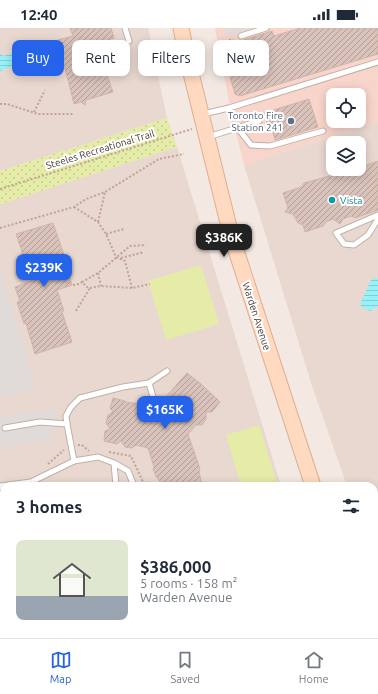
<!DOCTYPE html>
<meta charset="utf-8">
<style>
:root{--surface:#fff;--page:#f2f2f3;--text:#1f2937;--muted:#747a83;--line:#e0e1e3;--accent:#2563eb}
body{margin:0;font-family:Ubuntu,sans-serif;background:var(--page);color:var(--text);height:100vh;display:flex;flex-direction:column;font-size:15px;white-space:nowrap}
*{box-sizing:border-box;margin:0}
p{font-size:13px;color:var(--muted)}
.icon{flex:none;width:22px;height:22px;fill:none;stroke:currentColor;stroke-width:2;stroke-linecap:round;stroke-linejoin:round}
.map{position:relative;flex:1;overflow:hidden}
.details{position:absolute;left:0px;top:454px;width:378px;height:156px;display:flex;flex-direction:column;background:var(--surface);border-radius:12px 12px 0 0;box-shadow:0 2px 10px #0003}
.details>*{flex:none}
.hud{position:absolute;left:12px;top:12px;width:354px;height:36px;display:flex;gap:8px}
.fabs{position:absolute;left:326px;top:60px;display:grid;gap:8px}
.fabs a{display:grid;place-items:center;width:40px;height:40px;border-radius:8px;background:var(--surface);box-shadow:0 2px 10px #0003;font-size:20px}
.price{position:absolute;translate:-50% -34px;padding:0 9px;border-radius:8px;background:var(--accent);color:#fff;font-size:13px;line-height:26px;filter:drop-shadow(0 1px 2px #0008)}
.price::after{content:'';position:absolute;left:50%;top:24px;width:12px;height:9px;margin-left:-6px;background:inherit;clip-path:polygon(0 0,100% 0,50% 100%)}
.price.current{background:#222;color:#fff}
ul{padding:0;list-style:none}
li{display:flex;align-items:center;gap:12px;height:100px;padding:0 16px}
li span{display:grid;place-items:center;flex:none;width:112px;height:80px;border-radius:8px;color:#555}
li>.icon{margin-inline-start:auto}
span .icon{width:48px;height:48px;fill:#fffc;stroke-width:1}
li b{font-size:17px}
h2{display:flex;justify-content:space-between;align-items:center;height:48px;padding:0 16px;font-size:17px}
.tag{padding:0 14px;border-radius:8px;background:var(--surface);box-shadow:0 2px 10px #0003;font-size:14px;line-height:36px}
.tag.current{background:var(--accent);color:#fff}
.status{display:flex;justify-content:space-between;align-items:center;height:28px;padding:0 20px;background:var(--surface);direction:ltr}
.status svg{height:11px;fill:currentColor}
.menu{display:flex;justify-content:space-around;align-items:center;height:56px;border-top:1px solid var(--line);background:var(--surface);font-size:11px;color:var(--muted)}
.menu a{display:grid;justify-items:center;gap:2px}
.menu .current{color:var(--accent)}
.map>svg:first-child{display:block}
</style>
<div class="status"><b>12:40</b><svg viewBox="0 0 49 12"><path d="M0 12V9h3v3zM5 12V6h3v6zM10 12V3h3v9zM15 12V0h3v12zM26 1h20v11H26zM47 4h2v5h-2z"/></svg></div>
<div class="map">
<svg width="378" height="610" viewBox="0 0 378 610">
<defs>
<pattern id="grass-dots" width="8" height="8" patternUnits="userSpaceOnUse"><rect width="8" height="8" fill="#e5eca7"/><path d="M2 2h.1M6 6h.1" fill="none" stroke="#c6cb90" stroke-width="1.8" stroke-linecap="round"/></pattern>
<pattern id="water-rules" width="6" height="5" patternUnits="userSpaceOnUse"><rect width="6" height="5" fill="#98f1f7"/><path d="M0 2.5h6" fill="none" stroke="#84cfd4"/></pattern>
<pattern id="building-hatch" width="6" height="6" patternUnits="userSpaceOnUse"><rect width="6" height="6" fill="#d9c2ba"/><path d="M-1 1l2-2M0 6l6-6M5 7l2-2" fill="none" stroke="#b29e98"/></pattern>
</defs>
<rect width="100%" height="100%" fill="#f3e8e2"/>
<g fill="#e8d8d0" fill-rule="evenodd">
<polygon points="0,0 148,0 167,90 0,143"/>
<path d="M 378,94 L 378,494 L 374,495 L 374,458 L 347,458 L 312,358 L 244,137 ZM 333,115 L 359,115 L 359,141 L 333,141 Z"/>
<polygon points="177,119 281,458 4,458 4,519 0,513 0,176"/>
<polygon points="0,577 4,580 4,606 45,606 58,610 0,610"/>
<polygon points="185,606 330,606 331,610 172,610"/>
</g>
<path fill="#f8d5cb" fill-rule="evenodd" d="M 215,0 L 378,0 L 378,94 L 244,137 L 232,89 ZM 333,67 L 359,67 L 359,93 L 333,93 Z"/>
<polygon fill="url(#grass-dots)" points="167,90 177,119 0,176 0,143"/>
<g fill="#e5eca7">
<polygon points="201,237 219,296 166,312 148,253"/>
<polygon points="259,397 278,458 241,458 226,407"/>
</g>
<g fill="#e0dbd9">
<polygon points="225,0 253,0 228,9"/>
<polygon points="0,239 35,360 0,370"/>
<polygon points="58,381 56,402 51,402 51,412 18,416 4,421 0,412 0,388"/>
</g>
<g fill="url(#water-rules)">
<polygon points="13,25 18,28 20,32 16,37 0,43 0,26 4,28"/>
<polygon points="375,250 378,251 378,278 377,279 370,283 362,279 360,276 371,252"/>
</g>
<g fill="url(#building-hatch)" stroke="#d1b4aa">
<polygon points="70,0 111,0 114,10 95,16 102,37 104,39 113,64 86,72 85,77 81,74 74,76 65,40 62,39 54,13 73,8"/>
<polygon points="300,0 378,0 378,26 240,68 235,66 230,49 233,43 229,29 233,21 231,16 272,3 274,8"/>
<polygon points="309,71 318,99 275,112 272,101 269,102 264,85"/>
<polygon points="378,133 378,182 355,190 351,188 343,191 340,196 333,191 326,194 323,198 305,204 303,197 298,195 293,186 285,184 288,180 283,165 301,159 304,155 333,147 336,143 343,141 346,141 359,148 359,140"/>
<polygon points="53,195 69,241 67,242 72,257 57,262 64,283 62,284 72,314 35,326 26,295 24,296 17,274 20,274 15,259 32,253 16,206"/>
<polygon points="187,345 201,356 220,374 212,384 206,384 206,391 202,397 196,397 188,406 200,441 199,443 202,458 163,458 156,448 153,441 154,439 148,420 136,417 132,420 125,419 121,413 117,416 104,413 105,403 110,401 106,395 108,387 113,384 110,380 113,370 125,373 126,374 146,377 147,379 157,381 165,373 164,371"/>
</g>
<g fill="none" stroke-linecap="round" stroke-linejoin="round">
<g stroke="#c2b0a7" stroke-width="7">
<g id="lane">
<polyline points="125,0 129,13"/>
<polyline points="241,8 266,0"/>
<polyline points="203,86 229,80 378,34"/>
<polyline points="237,99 251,117 270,118 323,103"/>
<polyline points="208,109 259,93"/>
<polyline points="378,187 336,205 344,216 354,217 368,207 378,191"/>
<polyline points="153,369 149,355 167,343"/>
<polyline points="67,396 66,388 71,379 80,370 123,359 149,355"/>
<polyline points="5,400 40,394 67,396 74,433"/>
<polyline points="114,435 128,443 134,458"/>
<polyline points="4,462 0,458 31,454 74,433 98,429 114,435 116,458"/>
</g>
</g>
<g stroke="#deaf91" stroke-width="17">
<g id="secondary">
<polyline points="181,0 186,25 231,207 313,458"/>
<polyline points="374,521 378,520"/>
<polyline points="0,549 4,553"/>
<polyline points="362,606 363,610"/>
<polyline points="54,610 56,606"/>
</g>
</g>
<g stroke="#c2a294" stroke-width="2" stroke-dasharray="2 2" stroke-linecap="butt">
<polyline points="214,18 233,11"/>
<polyline points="0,76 7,76 38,86 73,86"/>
<polyline points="34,84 45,62"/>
<polyline points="0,161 192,101"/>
<polyline points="74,179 98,194 106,206 116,229 125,233 132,260"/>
<polyline points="98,194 105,164"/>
<polyline points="0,200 74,179 86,171 105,164 159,131 184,126"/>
<polyline points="106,206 124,201"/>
<polyline points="121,230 144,224"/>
<polyline points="98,245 101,258"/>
<polyline points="82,254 98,245 130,218 146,217"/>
<polyline points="73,257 79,256 82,254 88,260 90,260 101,258 132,260 150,256"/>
<polyline points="76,283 90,260"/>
<polyline points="78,417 82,417 89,423"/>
<polyline points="109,424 131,428 144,456 150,454 152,458"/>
<polyline points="48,436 64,422"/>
<polyline points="0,488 4,482"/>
<polyline points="0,491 4,498"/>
</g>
<use href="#lane" stroke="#fff" stroke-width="5"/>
<use href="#secondary" stroke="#ffdac1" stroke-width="15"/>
</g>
<circle fill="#5c6f8a" stroke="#fff" stroke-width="1.5" cx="291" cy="93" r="4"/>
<circle fill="#0f9aa8" stroke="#fff" stroke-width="1.5" cx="332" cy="172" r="4"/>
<g text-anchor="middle" stroke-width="4" stroke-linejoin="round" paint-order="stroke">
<g font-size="10" fill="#4e5e75" stroke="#fff" text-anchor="end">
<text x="283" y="91">Toronto Fire<tspan x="283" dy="12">Station 241</tspan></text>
</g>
<g font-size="10" fill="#453732" stroke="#fff">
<text transform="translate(100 121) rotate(-17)" y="4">Steeles Recreational Trail</text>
<text transform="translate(257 288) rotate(72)" y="4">Warden Avenue</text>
</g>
<g font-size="10" fill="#0d838f" stroke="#fff" text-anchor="start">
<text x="340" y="176">Vista</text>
</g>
</g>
</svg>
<div class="fabs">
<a><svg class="icon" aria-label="locate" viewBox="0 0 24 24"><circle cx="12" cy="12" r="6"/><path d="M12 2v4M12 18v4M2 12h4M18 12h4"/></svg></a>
<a><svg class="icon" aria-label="layers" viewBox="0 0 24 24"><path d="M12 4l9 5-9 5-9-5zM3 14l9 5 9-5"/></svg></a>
</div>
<b class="price current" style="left:224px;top:230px">$386K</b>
<b class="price" style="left:44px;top:260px">$239K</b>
<b class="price" style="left:165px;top:402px">$165K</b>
<div class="hud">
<a class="tag current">Buy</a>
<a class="tag">Rent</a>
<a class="tag">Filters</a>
<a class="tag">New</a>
</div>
<section class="details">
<h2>3 homes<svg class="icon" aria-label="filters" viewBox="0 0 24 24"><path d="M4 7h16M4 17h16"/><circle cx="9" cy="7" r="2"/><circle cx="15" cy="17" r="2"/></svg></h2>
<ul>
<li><span style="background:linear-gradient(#dfe7d0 70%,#9aa5b1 0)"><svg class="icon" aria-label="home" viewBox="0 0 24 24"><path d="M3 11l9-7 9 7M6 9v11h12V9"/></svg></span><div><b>$386,000</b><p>5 rooms · 158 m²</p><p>Warden Avenue</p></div></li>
</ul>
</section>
</div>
<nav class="menu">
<a class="current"><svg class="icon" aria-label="map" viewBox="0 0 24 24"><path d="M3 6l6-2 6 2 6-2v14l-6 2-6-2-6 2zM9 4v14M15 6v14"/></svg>Map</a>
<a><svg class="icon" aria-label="saved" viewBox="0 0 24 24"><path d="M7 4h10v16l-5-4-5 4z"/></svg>Saved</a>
<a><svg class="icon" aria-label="home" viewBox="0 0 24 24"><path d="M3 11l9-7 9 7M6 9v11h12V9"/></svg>Home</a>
</nav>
